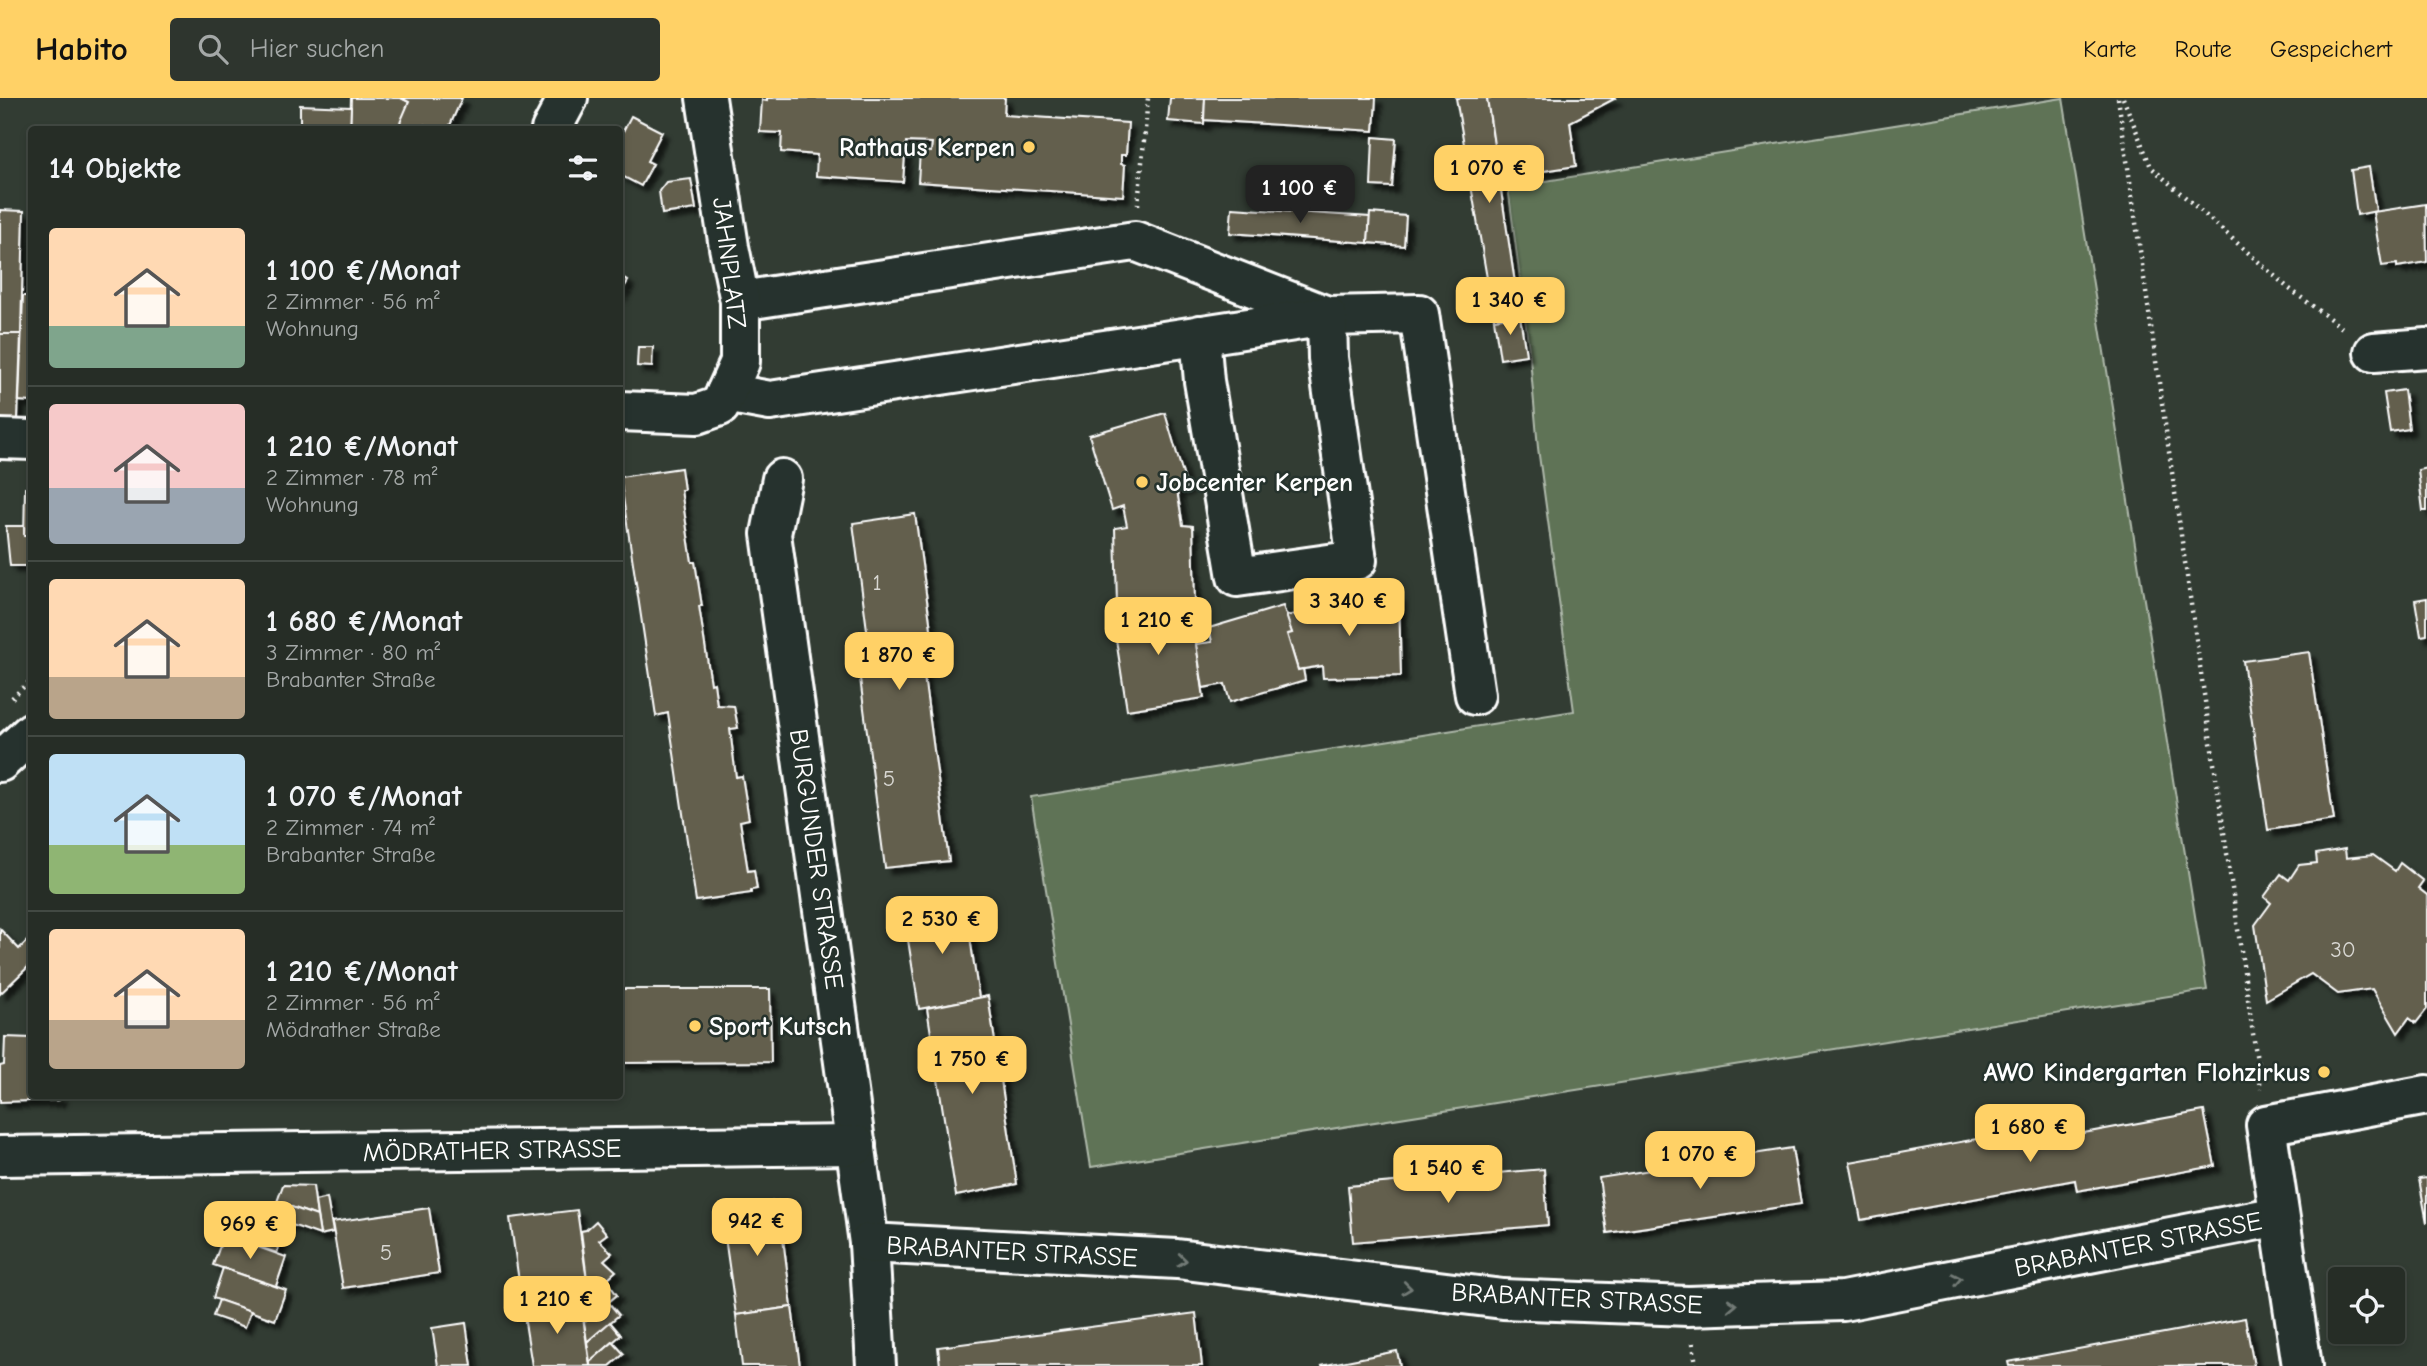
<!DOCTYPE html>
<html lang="de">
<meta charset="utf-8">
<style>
:root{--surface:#262d26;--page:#2e352e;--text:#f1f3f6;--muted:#a4a8a7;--line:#424943;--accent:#ffd166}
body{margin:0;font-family:"Comic Neue",sans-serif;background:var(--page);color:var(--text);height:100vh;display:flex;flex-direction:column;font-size:26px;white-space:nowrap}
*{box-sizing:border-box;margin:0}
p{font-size:23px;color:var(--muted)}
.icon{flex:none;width:38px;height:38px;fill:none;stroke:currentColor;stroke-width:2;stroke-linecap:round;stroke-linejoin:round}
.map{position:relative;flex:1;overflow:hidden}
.details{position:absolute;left:28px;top:28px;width:595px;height:973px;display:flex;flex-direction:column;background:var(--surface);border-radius:7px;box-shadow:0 4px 10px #0003,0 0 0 2px var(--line)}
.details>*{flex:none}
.fabs{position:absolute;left:2328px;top:1169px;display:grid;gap:14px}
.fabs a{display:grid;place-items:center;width:77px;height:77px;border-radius:7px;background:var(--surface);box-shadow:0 4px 10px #0003,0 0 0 2px var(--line);font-size:35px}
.price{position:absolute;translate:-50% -60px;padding:0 16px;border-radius:14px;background:var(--accent);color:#111;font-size:23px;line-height:46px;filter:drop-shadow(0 2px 4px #0008)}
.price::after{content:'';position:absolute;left:50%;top:42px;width:21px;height:16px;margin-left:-10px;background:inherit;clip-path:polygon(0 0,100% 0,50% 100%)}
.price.active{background:#222;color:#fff}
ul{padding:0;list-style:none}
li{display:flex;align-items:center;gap:21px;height:175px;padding:0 21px}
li+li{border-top:2px solid var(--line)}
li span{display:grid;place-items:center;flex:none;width:196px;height:140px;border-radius:7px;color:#555}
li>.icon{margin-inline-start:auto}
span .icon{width:84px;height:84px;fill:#fffc;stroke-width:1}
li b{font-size:30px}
h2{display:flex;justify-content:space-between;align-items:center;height:84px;padding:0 21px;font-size:30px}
header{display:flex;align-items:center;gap:42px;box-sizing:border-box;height:98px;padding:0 35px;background:var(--accent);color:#111}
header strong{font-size:33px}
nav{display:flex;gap:38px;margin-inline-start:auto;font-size:24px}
.search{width:490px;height:63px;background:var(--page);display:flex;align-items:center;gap:18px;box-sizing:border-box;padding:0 24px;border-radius:7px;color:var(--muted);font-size:26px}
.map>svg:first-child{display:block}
</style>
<header>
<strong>Habito</strong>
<div class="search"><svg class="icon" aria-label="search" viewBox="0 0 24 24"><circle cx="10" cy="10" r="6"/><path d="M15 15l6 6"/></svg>Hier suchen</div>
<nav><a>Karte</a><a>Route</a><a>Gespeichert</a></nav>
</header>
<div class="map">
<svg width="2427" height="1268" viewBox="0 0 2427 1268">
<defs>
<filter id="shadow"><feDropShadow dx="6" dy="6" stdDeviation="2" flood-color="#0009"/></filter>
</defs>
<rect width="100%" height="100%" fill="#323c33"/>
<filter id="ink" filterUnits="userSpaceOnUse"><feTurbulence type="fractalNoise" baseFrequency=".0143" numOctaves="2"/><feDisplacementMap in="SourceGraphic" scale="14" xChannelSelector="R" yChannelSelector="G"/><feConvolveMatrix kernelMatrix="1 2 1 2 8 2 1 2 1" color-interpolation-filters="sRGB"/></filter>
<g filter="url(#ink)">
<polygon fill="#5f7357" stroke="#afb9ab" stroke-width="2" points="2063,0 2207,892 1091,1069 1031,699 1574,613 1538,350 1530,260 1508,89"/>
<g fill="#645e4d" stroke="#fff" stroke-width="2" filter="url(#shadow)">
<polygon points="351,0 401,0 409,4 399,32 350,32"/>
<polygon points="401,0 462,0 448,32 434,32 425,27 423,32 407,32 399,27 409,4"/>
<polygon points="767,0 1005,0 1004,17 1128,25 1126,57 1121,57 1121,66 1125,67 1123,98 918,84 920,53 931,54 932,45 906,44 903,84 816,78 817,57 781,54 782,35 760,34 762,2 767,3"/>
<polygon points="1170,0 1205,0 1204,26 1168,23"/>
<polygon points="1205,0 1376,0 1374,33 1204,22"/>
<polygon points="1456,0 1487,0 1520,218 1494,221"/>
<polygon points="1487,0 1616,0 1570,24 1576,68 1499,80"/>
<polygon points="300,7 351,9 350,32 300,32"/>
<polygon points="631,18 662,34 647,63 653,66 641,88 620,77 620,39"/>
<polygon points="1373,39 1396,41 1392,89 1371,88"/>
<polygon points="2369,69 2376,113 2357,117 2351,72"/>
<polygon points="691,81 696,111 662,116 659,93 666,84"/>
<polygon points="2426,106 2427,164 2397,169 2397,166 2382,168 2373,114"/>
<polygon points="1232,110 1370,119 1368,145 1230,135"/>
<polygon points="0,112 24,113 21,236 0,236"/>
<polygon points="1370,115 1406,118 1404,148 1368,145"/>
<polygon points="620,177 628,183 620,196"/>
<polygon points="23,198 32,198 32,304 19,303"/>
<polygon points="1520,218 1526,257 1500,261 1494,221"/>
<polygon points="0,236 21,236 18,321 0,321"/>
<polygon points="638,249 653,249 652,269 637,268"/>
<polygon points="2404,292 2409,331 2390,334 2384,295"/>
<polygon points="1165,315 1187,390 1177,393 1183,427 1193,428 1195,505 1117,507 1115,430 1127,428 1123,408 1112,412 1089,337"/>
<polygon points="681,370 684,392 681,392 692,464 695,464 702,508 699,508 711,586 714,585 717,607 734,608 738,630 730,631 736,679 742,678 749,721 740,723 748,773 754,772 757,791 751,792 751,795 696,803 668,615 656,618 620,379"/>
<polygon points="2427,370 2427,413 2423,413 2418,372"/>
<polygon points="25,390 32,390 32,468 27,468 28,438 24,438"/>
<polygon points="915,416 932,538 919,541 949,763 885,770 856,550 869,547 853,425"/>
<polygon points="6,428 24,428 24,438 28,438 27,468 10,468"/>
<polygon points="1399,499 1401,578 1323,580 1322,568 1298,572 1287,536 1292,535 1286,518 1321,511 1321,502"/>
<polygon points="2427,500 2427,537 2421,538 2415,502"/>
<polygon points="1176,506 1180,525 1193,523 1204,600 1127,612 1115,535 1128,533 1124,507"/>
<polygon points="1283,508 1292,535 1287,536 1298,572 1303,571 1305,582 1230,604 1225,586 1203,590 1196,546 1212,544 1209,530"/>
<polygon points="2309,554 2334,722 2268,732 2243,563"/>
<polygon points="2345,751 2346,760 2373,757 2395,773 2400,765 2423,783 2418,790 2427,797 2427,911 2416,925 2409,920 2398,935 2372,891 2338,896 2311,876 2266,902 2255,827 2271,805 2264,799 2281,776 2289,782 2299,767 2317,765 2316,756"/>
<polygon points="965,805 979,900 919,911 904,817"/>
<polygon points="0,831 19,851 32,838 32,865 0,896"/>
<polygon points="620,891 770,891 771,964 620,965"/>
<polygon points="988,898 1017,1086 956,1098 927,910"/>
<polygon points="5,939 32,940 32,998 61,998 59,1002 0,1004 0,968 4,967"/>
<polygon points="2204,1013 2215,1068 2077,1093 2075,1082 1861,1122 1850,1064 2065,1025 2067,1038"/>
<polygon points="1792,1050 1801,1106 1607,1135 1599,1080"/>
<polygon points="1544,1071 1548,1127 1353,1144 1348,1088"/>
<polygon points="2427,1080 2427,1125 2419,1081"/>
<polygon points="283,1087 313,1088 317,1118 277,1104"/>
<polygon points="327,1100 333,1134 320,1137 315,1103"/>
<polygon points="778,1103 792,1209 736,1217 721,1111"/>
<polygon points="225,1104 287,1125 277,1155 214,1134"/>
<polygon points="277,1104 317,1118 320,1137 272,1120"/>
<polygon points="429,1110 439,1175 343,1190 332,1124"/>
<polygon points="577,1112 590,1204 523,1212 510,1120"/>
<polygon points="596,1123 607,1136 599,1142 612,1155 604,1162 616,1173 589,1197 581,1133 586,1132"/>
<polygon points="224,1137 286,1159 276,1188 213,1167"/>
<polygon points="223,1170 286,1192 275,1222 213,1200"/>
<polygon points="606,1182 617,1197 584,1224 581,1205 590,1204 589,1197"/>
<polygon points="219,1202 251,1213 245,1229 213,1218"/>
<polygon points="608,1204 619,1217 587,1244 584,1224"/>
<polygon points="581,1205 590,1268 532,1268 523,1212"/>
<polygon points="792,1209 800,1268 742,1268 736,1217"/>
<polygon points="1196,1215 1202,1268 940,1268 938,1249"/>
<polygon points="2245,1220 2254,1268 2009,1268 2008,1264"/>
<polygon points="610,1224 621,1237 590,1264 587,1244"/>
<polygon points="466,1225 472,1268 438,1268 432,1230"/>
<polygon points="613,1244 624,1256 610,1268 590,1268 590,1264"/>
<polygon points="1397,1253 1400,1268 1321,1268"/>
</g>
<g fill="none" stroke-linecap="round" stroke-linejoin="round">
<g stroke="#fff" stroke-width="44">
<g id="minor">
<polyline points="551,32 568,0"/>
<polyline points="740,203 1135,143 1327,218 1419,216 1475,597"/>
<polyline points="2374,254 2427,250"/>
<polyline points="726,295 770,303 1327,218 1328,260 1357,462 1237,479 1204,283 1200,237"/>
<polyline points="620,313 697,316 720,308 740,264 740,203 729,149 706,0"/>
<polyline points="0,341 32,342"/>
<polyline points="782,381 771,436 869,1145 876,1268"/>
<polyline points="0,664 32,634"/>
<polyline points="0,1058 856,1047"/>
<polyline points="869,1145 1177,1161 1503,1201 1688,1208 1843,1203 2279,1118"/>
<polyline points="2302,1268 2266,1027 2427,997"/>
</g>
</g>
<g stroke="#fff" stroke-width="4.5" stroke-dasharray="2 5" stroke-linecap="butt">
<polyline points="2118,0 2261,991"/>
<polyline points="2123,0 2151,69 2287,189 2345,232"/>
<polyline points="1138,107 1148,0"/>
<polyline points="12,600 32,581"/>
<polyline points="1693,1245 1696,1268"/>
</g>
<use href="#minor" stroke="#26332d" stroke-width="38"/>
</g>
<defs><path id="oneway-chevron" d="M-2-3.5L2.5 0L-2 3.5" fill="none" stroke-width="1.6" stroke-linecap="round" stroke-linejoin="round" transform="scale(1.75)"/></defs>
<g stroke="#727a76">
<use href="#oneway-chevron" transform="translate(1182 1162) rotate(6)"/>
<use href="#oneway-chevron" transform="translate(1957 1181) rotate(-11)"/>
<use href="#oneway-chevron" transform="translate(1407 1190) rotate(7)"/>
<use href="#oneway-chevron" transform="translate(1732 1207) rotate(-2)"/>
</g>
</g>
<g fill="#ffd166" stroke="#26332d" stroke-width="2.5">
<circle cx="1029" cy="49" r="7"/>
<circle cx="1142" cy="384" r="7"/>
<circle cx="695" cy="928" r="7"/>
<circle cx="2324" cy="974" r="7"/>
</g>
<g text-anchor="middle" stroke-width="5" stroke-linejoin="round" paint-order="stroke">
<g font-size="23" fill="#d8d7d2">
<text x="877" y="492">1</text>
<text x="889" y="688">5</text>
<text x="2343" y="859">30</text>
<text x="386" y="1162">5</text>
</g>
<g font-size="26" font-weight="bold" fill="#fff" stroke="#26332d" text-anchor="end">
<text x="1015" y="58">Rathaus Kerpen</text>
<text x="1156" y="393" text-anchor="start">Jobcenter Kerpen</text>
<text x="709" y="937" text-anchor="start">Sport Kutsch</text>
<text x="2310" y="983">AWO Kindergarten Flohzirkus</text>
</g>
<g font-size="26" fill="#fff" stroke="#26332d">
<text transform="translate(730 165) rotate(83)" y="9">JAHNPLATZ</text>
<text transform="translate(817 761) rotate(82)" y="9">BURGUNDER STRASSE</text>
<text transform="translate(492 1052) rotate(-1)" y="9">MÖDRATHER STRASSE</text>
<text transform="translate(2138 1146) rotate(-11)" y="9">BRABANTER STRASSE</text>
<text transform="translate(1012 1153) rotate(3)" y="9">BRABANTER STRASSE</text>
<text transform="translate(1577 1200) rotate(3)" y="9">BRABANTER STRASSE</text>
</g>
</g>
</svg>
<div class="fabs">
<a><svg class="icon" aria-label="locate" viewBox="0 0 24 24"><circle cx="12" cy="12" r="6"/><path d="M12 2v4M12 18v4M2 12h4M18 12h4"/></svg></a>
</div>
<b class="price" style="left:1489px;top:107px">1 070 €</b>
<b class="price active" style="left:1300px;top:127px">1 100 €</b>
<b class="price" style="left:1510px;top:239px">1 340 €</b>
<b class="price" style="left:1349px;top:540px">3 340 €</b>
<b class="price" style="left:1158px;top:559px">1 210 €</b>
<b class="price" style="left:899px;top:594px">1 870 €</b>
<b class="price" style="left:942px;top:858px">2 530 €</b>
<b class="price" style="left:972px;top:998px">1 750 €</b>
<b class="price" style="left:2030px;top:1066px">1 680 €</b>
<b class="price" style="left:1700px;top:1093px">1 070 €</b>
<b class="price" style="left:1448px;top:1107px">1 540 €</b>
<b class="price" style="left:757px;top:1160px">942 €</b>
<b class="price" style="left:250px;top:1163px">969 €</b>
<b class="price" style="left:557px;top:1238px">1 210 €</b>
<section class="details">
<h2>14 Objekte<svg class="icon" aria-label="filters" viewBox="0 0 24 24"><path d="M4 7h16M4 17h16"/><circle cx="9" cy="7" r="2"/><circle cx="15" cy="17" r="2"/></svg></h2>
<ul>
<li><span style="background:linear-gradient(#ffd9b3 70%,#7fa58c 0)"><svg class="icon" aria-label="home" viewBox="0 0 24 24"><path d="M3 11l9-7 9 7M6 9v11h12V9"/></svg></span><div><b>1 100 €/Monat</b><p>2 Zimmer · 56 m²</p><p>Wohnung</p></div></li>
<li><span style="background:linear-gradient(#f6c9c9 60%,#9aa5b1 0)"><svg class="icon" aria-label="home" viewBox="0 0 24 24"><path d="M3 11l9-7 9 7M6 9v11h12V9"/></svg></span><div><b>1 210 €/Monat</b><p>2 Zimmer · 78 m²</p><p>Wohnung</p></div></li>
<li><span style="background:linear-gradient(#ffd9b3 70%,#b9a48a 0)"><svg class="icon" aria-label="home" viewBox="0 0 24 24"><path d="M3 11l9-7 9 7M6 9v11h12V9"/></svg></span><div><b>1 680 €/Monat</b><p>3 Zimmer · 80 m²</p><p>Brabanter Straße</p></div></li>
<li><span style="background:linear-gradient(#bfe0f5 65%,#8fb573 0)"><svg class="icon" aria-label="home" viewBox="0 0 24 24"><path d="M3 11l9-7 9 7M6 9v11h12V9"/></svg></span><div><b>1 070 €/Monat</b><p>2 Zimmer · 74 m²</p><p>Brabanter Straße</p></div></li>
<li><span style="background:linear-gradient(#ffd9b3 65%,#b9a48a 0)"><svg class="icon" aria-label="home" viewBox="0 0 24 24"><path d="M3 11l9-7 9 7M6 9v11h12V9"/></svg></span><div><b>1 210 €/Monat</b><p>2 Zimmer · 56 m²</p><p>Mödrather Straße</p></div></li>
</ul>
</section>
</div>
